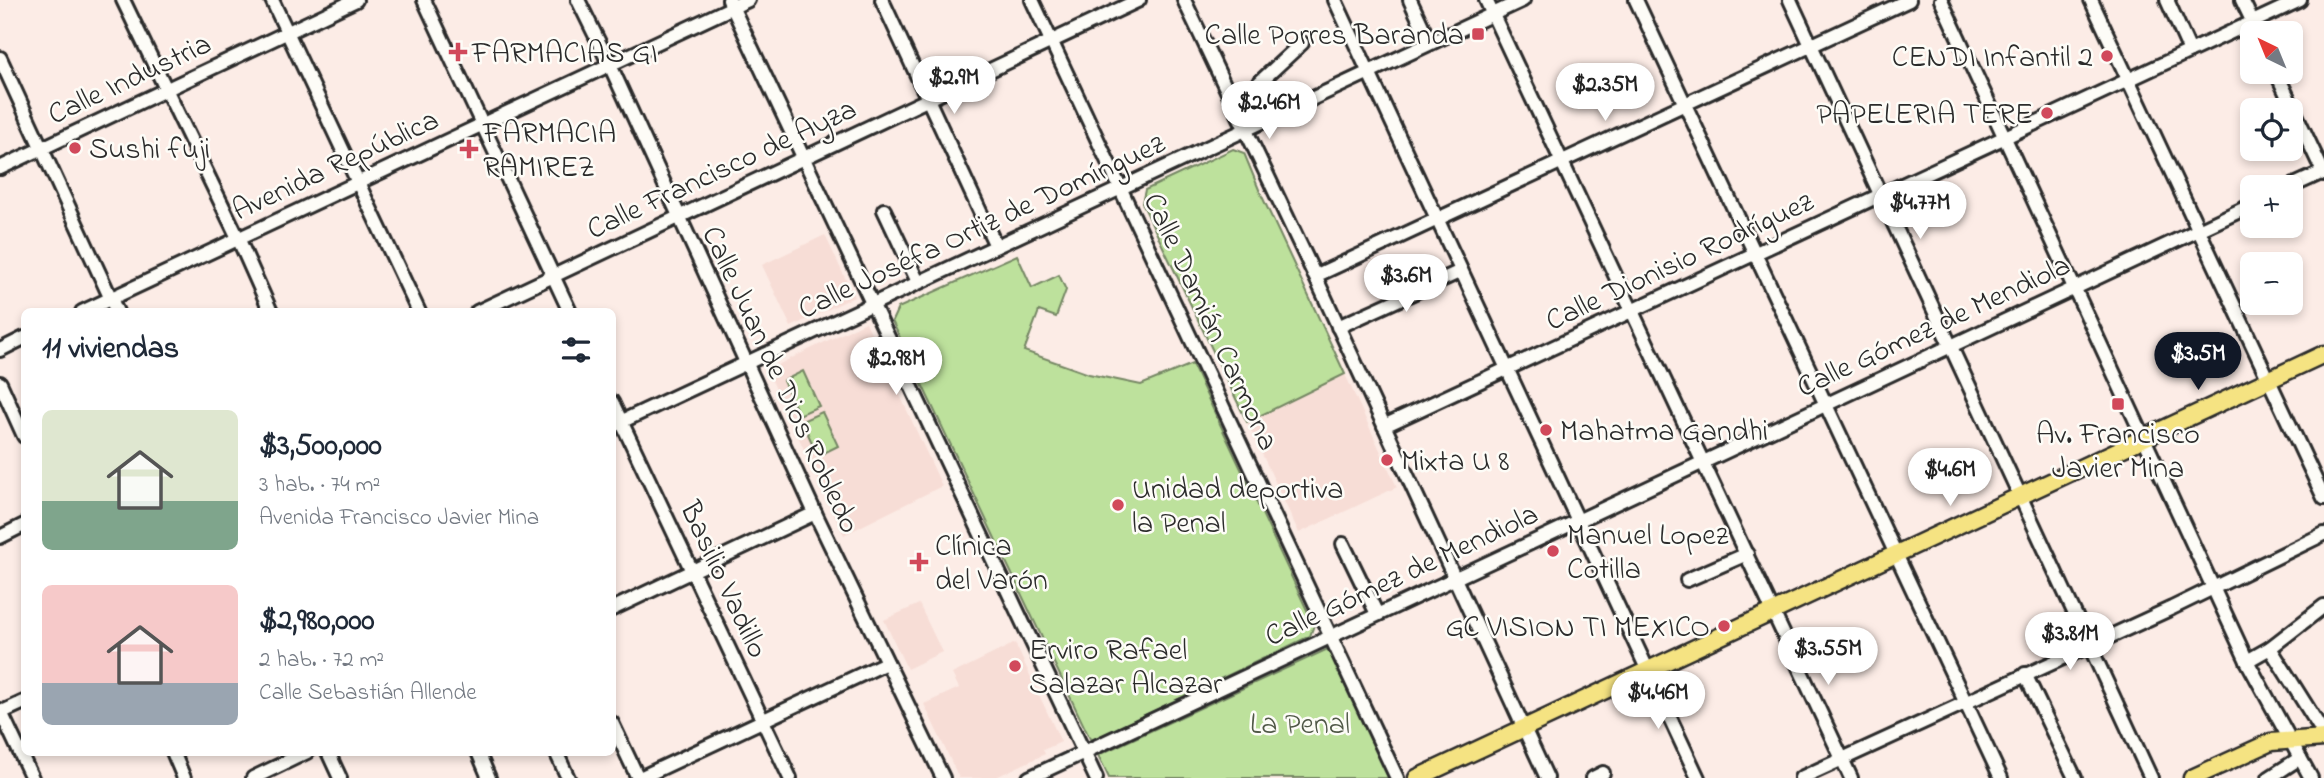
<!DOCTYPE html>
<html lang="es">
<meta charset="utf-8">
<style>
:root{--surface:#fff;--page:#f6f6f7;--text:#1f2937;--muted:#747a83;--accent:#111827}
body{margin:0;font-family:"Indie Flower",sans-serif;background:var(--page);color:var(--text);height:100vh;display:flex;flex-direction:column;font-size:26px;white-space:nowrap}
*{box-sizing:border-box;margin:0}
p{font-size:23px;color:var(--muted)}
.icon{flex:none;width:38px;height:38px;fill:none;stroke:currentColor;stroke-width:2;stroke-linecap:round;stroke-linejoin:round}
.map{position:relative;flex:1;overflow:hidden}
.sheet{position:absolute;left:21px;top:308px;width:595px;height:448px;display:flex;flex-direction:column;background:var(--surface);border-radius:10px;box-shadow:0 4px 10px #0003}
.sheet>*{flex:none}
.needle{width:46px;rotate:317deg}
.controls{position:absolute;left:2240px;top:21px;display:grid;gap:14px}
.controls a{display:grid;place-items:center;width:63px;height:63px;border-radius:10px;background:var(--surface);box-shadow:0 4px 10px #0003;font-size:35px}
.price{position:absolute;translate:-50% -60px;padding:0 16px;border-radius:24px;background:#fff;color:#222;font-size:23px;line-height:46px;filter:drop-shadow(0 2px 4px #0008)}
.price::after{content:'';position:absolute;left:50%;top:42px;width:21px;height:16px;margin-left:-10px;background:inherit;clip-path:polygon(0 0,100% 0,50% 100%)}
.price.current{background:var(--accent);color:#fff}
ul{padding:0;list-style:none}
li{display:flex;align-items:center;gap:21px;height:175px;padding:0 21px}
li span{display:grid;place-items:center;flex:none;width:196px;height:140px;border-radius:10px;color:#555}
li>.icon{margin-inline-start:auto}
span .icon{width:84px;height:84px;fill:#fffc;stroke-width:1}
li b{font-size:30px}
h2{display:flex;justify-content:space-between;align-items:center;height:84px;padding:0 21px;font-size:30px}
.map>svg:first-child{display:block}
</style>
<div class="map">
<svg width="2324" height="778" viewBox="0 0 2324 778">
<rect width="100%" height="100%" fill="#fcece6"/>
<filter id="ink" filterUnits="userSpaceOnUse"><feTurbulence type="fractalNoise" baseFrequency=".0143" numOctaves="2"/><feDisplacementMap in="SourceGraphic" scale="14" xChannelSelector="R" yChannelSelector="G"/><feConvolveMatrix kernelMatrix="1 2 1 2 8 2 1 2 1" color-interpolation-filters="sRGB"/></filter>
<g filter="url(#ink)">
<g fill="#f7ddd6">
<polygon points="825,235 854,297 791,327 762,265"/>
<polygon points="866,322 942,486 844,535 767,370"/>
<polygon points="1345,374 1397,487 1299,533 1247,422"/>
<polygon points="919,604 942,652 907,669 884,620"/>
<polygon points="1015,643 1061,742 1043,750 1045,754 994,778 959,778 924,704 959,688 952,674"/>
</g>
<g fill="#bde19c" stroke="#748664" stroke-width="2">
<polygon points="1233,149 1244,153 1260,192 1345,374 1247,422 1142,203 1145,190"/>
<polygon points="1017,255 1032,288 1059,275 1066,290 1056,317 1039,311 1024,351 1089,374 1141,385 1192,364 1314,625 1310,636 1091,741 892,321 898,308"/>
<polygon points="803,371 819,406 799,415 783,381"/>
<polygon points="822,412 838,446 818,456 802,421"/>
<polygon points="1330,648 1390,778 1109,778 1098,755"/>
</g>
<g fill="none" stroke-linecap="round" stroke-linejoin="round">
<g stroke="#2b2b2b" stroke-width="18">
<g id="minor">
<polyline points="123,0 238,238 271,312"/>
<polyline points="272,0 419,312"/>
<polyline points="424,0 570,312"/>
<polyline points="578,0 610,65 815,513 943,778"/>
<polyline points="729,0 1096,778"/>
<polyline points="882,0 996,246"/>
<polyline points="1032,0 1397,778"/>
<polyline points="1184,0 1315,276 1547,778"/>
<polyline points="1335,0 1698,778"/>
<polyline points="1410,0 1430,43"/>
<polyline points="1486,0 1851,778"/>
<polyline points="1636,0 2001,778"/>
<polyline points="1790,0 2151,778"/>
<polyline points="1941,0 2247,661 2311,778"/>
<polyline points="2091,0 2324,498"/>
<polyline points="2167,0 2190,51"/>
<polyline points="2242,0 2258,33"/>
<polyline points="0,58 117,312"/>
<polyline points="2276,72 2324,174"/>
<polyline points="1234,106 1302,43"/>
<polyline points="0,168 356,0"/>
<polyline points="2290,187 2323,172"/>
<polyline points="884,210 918,282"/>
<polyline points="1315,276 1909,0"/>
<polyline points="82,312 748,0"/>
<polyline points="477,312 1139,0"/>
<polyline points="1338,327 1461,271"/>
<polyline points="0,350 24,338"/>
<polyline points="0,383 24,436"/>
<polyline points="612,402 790,778"/>
<polyline points="612,426 1523,0"/>
<polyline points="1384,426 2300,0"/>
<polyline points="0,537 24,525"/>
<polyline points="1343,544 1377,614"/>
<polyline points="1687,580 1747,554"/>
<polyline points="612,609 815,513"/>
<polyline points="2270,648 2324,734"/>
<polyline points="2247,661 2270,648 2324,606"/>
<polyline points="2025,674 2075,778"/>
<polyline points="0,710 32,778"/>
<polyline points="0,713 24,702"/>
<polyline points="612,723 638,778"/>
<polyline points="173,752 184,778"/>
<polyline points="328,752 340,778"/>
<polyline points="478,752 489,778"/>
<polyline points="556,752 568,778"/>
<polyline points="253,778 307,752"/>
<polyline points="640,778 886,663"/>
<polyline points="1029,778 2252,205"/>
<polyline points="1593,778 1603,773"/>
<polyline points="1801,778 2172,608 2324,534"/>
<polyline points="2269,778 2300,758"/>
</g>
</g>
<g stroke="#2b2b2b" stroke-width="21">
<g id="major">
<polyline points="1417,778 2324,354"/>
<polyline points="2192,778 2271,742 2324,738"/>
</g>
</g>
<use href="#minor" stroke="#fdfcf7" stroke-width="12"/>
<use href="#major" stroke="#f5e382" stroke-width="16"/>
</g>
</g>
<g fill="#d1495b" stroke="#fdfcf7" stroke-width="2.5">
<rect x="1471" y="27" width="14" height="14" rx="3.5"/>
<path d="M454.5 41.5h7v7h7v7h-7v7h-7v-7h-7v-7h7z"/>
<circle cx="2107" cy="56" r="7"/>
<circle cx="2047" cy="113" r="7"/>
<circle cx="75" cy="148" r="7"/>
<path d="M465.5 138.5h7v7h7v7h-7v7h-7v-7h-7v-7h7z"/>
<rect x="2111" y="397" width="14" height="14" rx="3.5"/>
<circle cx="1546" cy="430" r="7"/>
<circle cx="1387" cy="460" r="7"/>
<circle cx="1118" cy="505" r="7"/>
<circle cx="1553" cy="551" r="7"/>
<path d="M915.5 551.5h7v7h7v7h-7v7h-7v-7h-7v-7h7z"/>
<circle cx="1724" cy="626" r="7"/>
<circle cx="1015" cy="666" r="7"/>
</g>
<g text-anchor="middle" stroke-width="5" stroke-linejoin="round" paint-order="stroke">
<g font-size="30" fill="#2b2b2b" stroke="#fdfcf7" text-anchor="start">
<text x="1464" y="44" text-anchor="end">Calle Porres Baranda</text>
<text x="472" y="62">FARMACIAS GI</text>
<text x="2093" y="66" text-anchor="end">CENDI Infantil 2</text>
<text x="2033" y="123" text-anchor="end">PAPELERIA TERE</text>
<text x="483" y="142">FARMACIA<tspan x="483" dy="34">RAMIREZ</tspan></text>
<text x="89" y="158">Sushi fuji</text>
<text x="1560" y="440">Mahatma Gandhi</text>
<text x="2118" y="443" text-anchor="middle">Av. Francisco<tspan x="2118" dy="34">Javier Mina</tspan></text>
<text x="1401" y="470">Mixta U 8</text>
<text x="1132" y="498">Unidad deportiva<tspan x="1132" dy="34">la Penal</tspan></text>
<text x="1567" y="544">Manuel Lopez<tspan x="1567" dy="34">Cotilla</tspan></text>
<text x="935" y="555">Clínica<tspan x="935" dy="34">del Varón</tspan></text>
<text x="1710" y="636" text-anchor="end">GC VISION TI MEXICO</text>
<text x="1029" y="659">Erviro Rafael<tspan x="1029" dy="34">Salazar Alcazar</tspan></text>
</g>
<g font-size="30" fill="#2b2b2b" stroke="#fdfcf7">
<text transform="translate(129 78) rotate(-25)" y="10">Calle Industria</text>
<text transform="translate(335 164) rotate(-25)" y="10">Avenida República</text>
<text transform="translate(721 168) rotate(-25)" y="10">Calle Francisco de Ayza</text>
<text transform="translate(981 225) rotate(-25)" y="10">Calle Joséfa Ortiz de Domínguez</text>
<text transform="translate(1679 260) rotate(-25)" y="10">Calle Dionisio Rodríguez</text>
<text transform="translate(1212 321) rotate(65)" y="10">Calle Damián Carmona</text>
<text transform="translate(1933 325) rotate(-25)" y="10">Calle Gómez de Mendiola</text>
<text transform="translate(782 379) rotate(65)" y="10">Calle Juan de Dios Robledo</text>
<text transform="translate(1401 574) rotate(-25)" y="10">Calle Gómez de Mendiola</text>
<text transform="translate(725 579) rotate(65)" y="10">Basilio Vadillo</text>
</g>
<g font-size="30" fill="#505847" stroke="#fdfcf7">
<text x="1300" y="733">La Penal</text>
</g>
</g>
</svg>
<div class="controls">
<a><svg class="needle" viewBox="-14 -14 28 28"><path d="M0-13l5 13h-10z" fill="#e53935"/><path d="M0 13l5-13h-10z" fill="#747a83"/></svg></a>
<a><svg class="icon" aria-label="locate" viewBox="0 0 24 24"><circle cx="12" cy="12" r="6"/><path d="M12 2v4M12 18v4M2 12h4M18 12h4"/></svg></a>
<a>+</a>
<a>−</a>
</div>
<b class="price" style="left:954px;top:116px">$2.9M</b>
<b class="price" style="left:1605px;top:123px">$2.35M</b>
<b class="price" style="left:1269px;top:141px">$2.46M</b>
<b class="price" style="left:1920px;top:241px">$4.77M</b>
<b class="price" style="left:1406px;top:314px">$3.6M</b>
<b class="price current" style="left:2198px;top:392px">$3.5M</b>
<b class="price" style="left:896px;top:397px">$2.98M</b>
<b class="price" style="left:1950px;top:508px">$4.6M</b>
<b class="price" style="left:2070px;top:672px">$3.81M</b>
<b class="price" style="left:1828px;top:687px">$3.55M</b>
<b class="price" style="left:1658px;top:731px">$4.46M</b>
<section class="sheet">
<h2>11 viviendas<svg class="icon" aria-label="filters" viewBox="0 0 24 24"><path d="M4 7h16M4 17h16"/><circle cx="9" cy="7" r="2"/><circle cx="15" cy="17" r="2"/></svg></h2>
<ul>
<li><span style="background:linear-gradient(#dfe7d0 65%,#7fa58c 0)"><svg class="icon" aria-label="home" viewBox="0 0 24 24"><path d="M3 11l9-7 9 7M6 9v11h12V9"/></svg></span><div><b>$3,500,000</b><p>3 hab. · 74 m²</p><p>Avenida Francisco Javier Mina</p></div></li>
<li><span style="background:linear-gradient(#f6c9c9 70%,#9aa5b1 0)"><svg class="icon" aria-label="home" viewBox="0 0 24 24"><path d="M3 11l9-7 9 7M6 9v11h12V9"/></svg></span><div><b>$2,980,000</b><p>2 hab. · 72 m²</p><p>Calle Sebastián Allende</p></div></li>
</ul>
</section>
</div>
